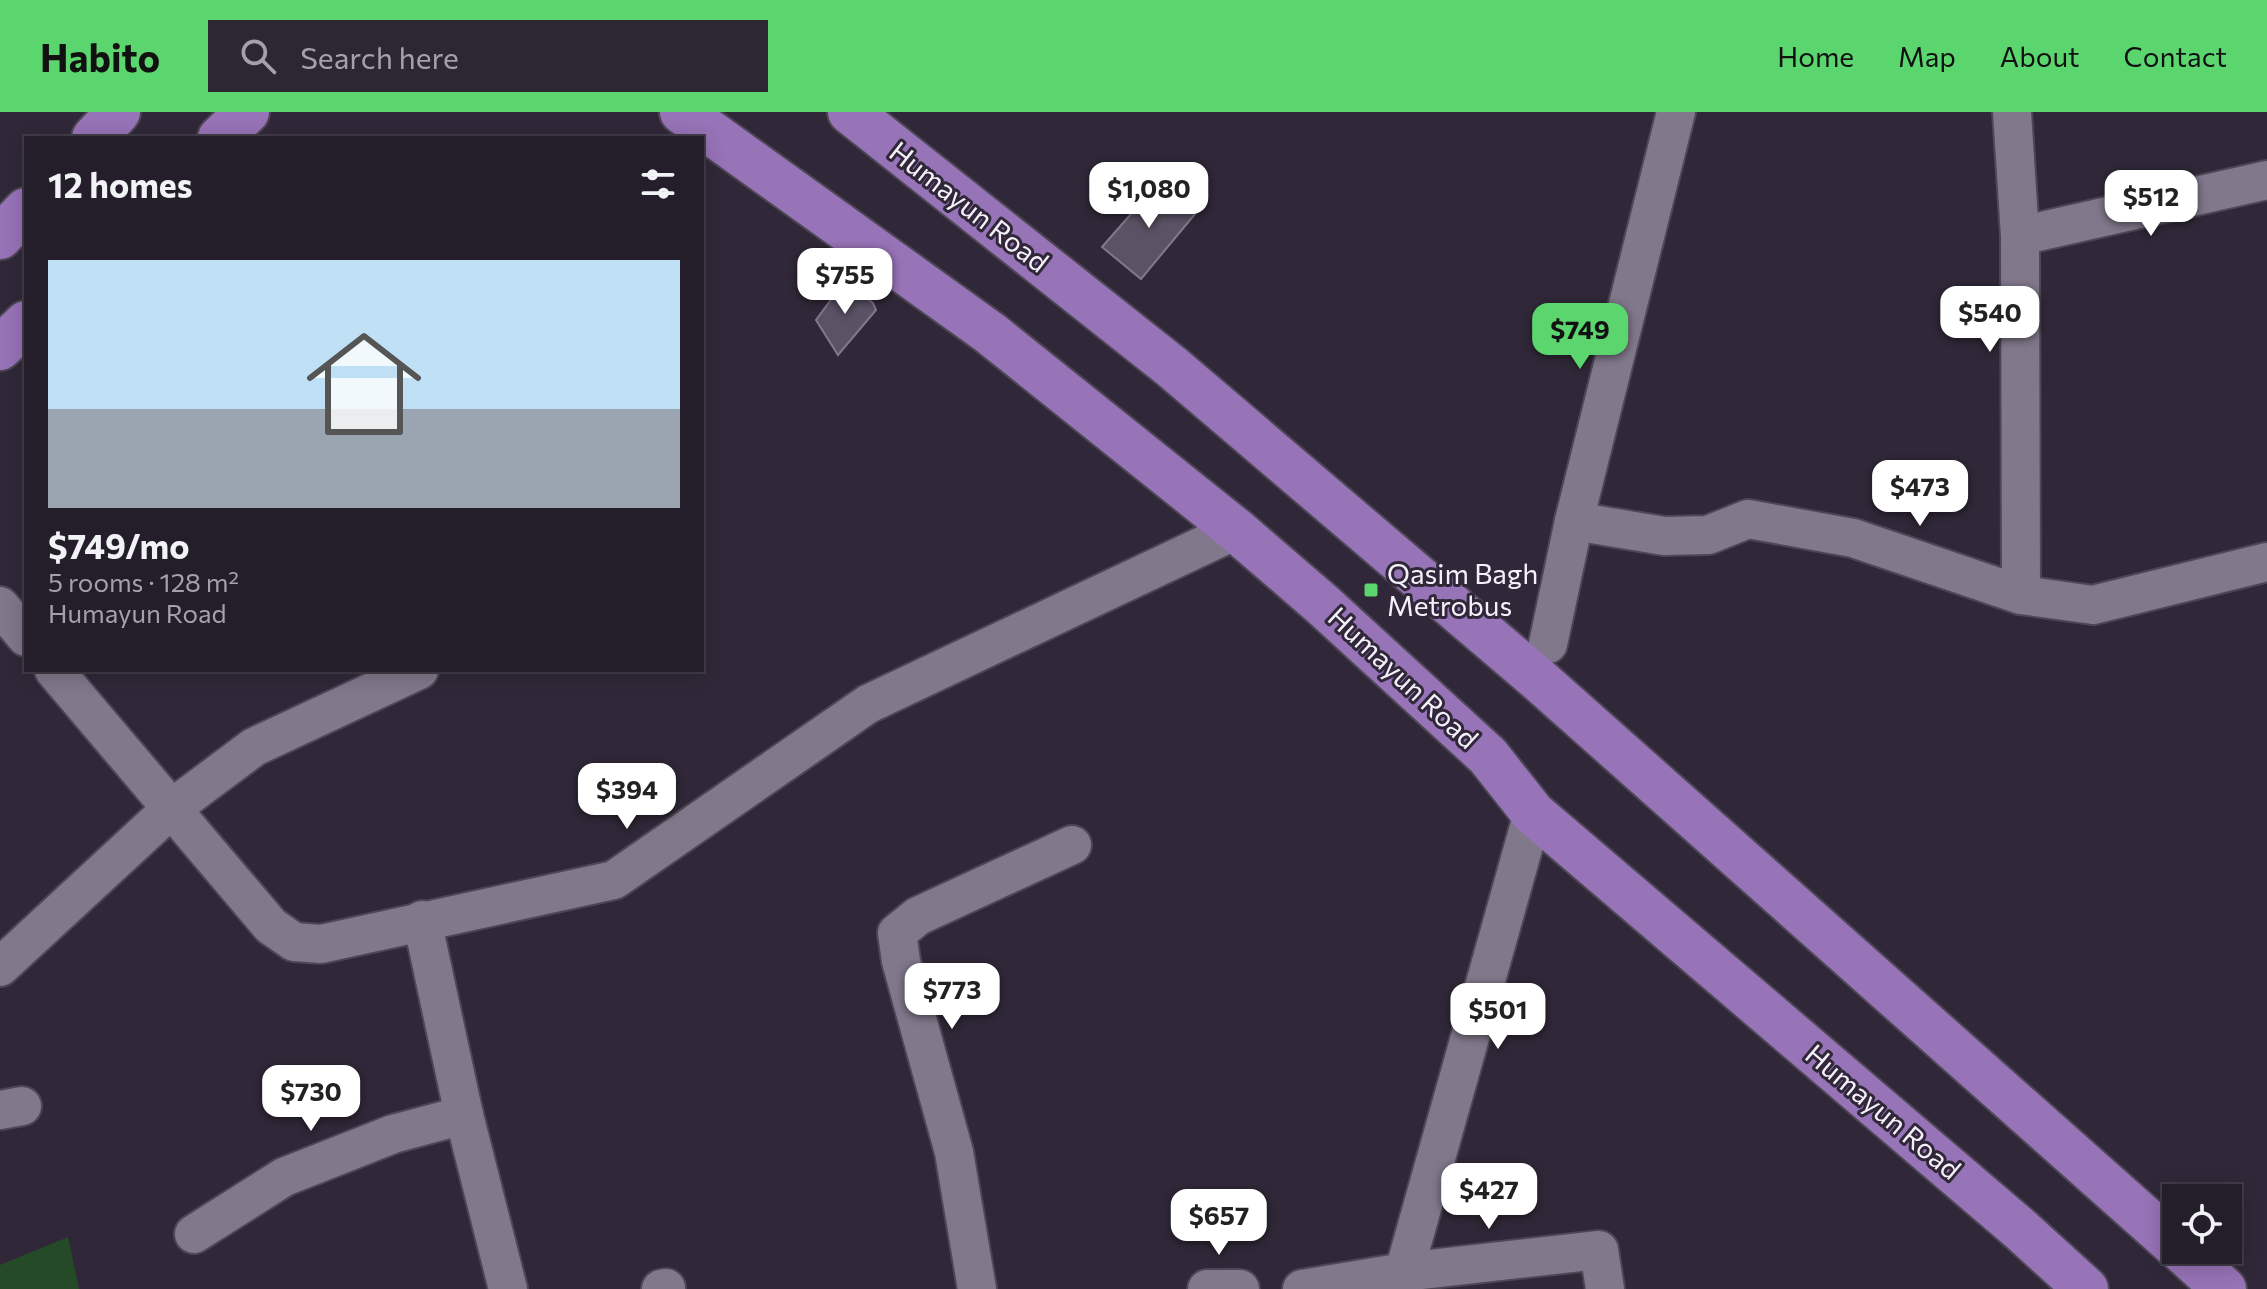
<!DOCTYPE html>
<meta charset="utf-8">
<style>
:root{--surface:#241e2a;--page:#2c2732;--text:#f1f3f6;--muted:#a3a2a8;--line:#413c47;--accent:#5bd56e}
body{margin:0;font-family:Commissioner,sans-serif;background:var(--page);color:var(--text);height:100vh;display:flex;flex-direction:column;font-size:30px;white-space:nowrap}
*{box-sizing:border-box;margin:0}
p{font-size:26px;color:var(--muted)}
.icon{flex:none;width:44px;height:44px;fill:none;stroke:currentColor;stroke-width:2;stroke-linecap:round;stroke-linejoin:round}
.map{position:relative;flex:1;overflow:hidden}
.side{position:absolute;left:24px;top:24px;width:680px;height:536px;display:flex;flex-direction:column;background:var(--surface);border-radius:0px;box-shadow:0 4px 20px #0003,0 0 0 2px var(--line)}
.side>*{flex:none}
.buttons{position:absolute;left:2162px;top:1072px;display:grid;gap:16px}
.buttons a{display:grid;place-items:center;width:80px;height:80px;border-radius:0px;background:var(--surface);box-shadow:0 4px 20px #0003,0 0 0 2px var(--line);font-size:40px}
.price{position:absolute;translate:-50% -68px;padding:0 18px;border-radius:16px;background:#fff;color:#222;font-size:26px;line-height:52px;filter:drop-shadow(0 2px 4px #0008)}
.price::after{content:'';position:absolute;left:50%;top:48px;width:24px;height:18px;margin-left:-12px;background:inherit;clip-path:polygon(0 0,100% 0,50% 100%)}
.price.selected{background:var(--accent);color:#111}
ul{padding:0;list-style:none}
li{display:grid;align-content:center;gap:16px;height:424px;padding:0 24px}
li+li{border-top:2px solid var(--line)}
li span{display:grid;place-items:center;height:248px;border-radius:0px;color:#555}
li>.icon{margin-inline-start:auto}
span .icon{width:144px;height:144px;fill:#fffc;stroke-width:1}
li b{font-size:34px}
h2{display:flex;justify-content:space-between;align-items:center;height:96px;padding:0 24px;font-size:34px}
header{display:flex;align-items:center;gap:48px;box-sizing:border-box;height:112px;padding:0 40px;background:var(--accent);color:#111}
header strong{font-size:38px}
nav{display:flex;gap:44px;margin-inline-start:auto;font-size:28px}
.search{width:560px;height:72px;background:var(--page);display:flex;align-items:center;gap:20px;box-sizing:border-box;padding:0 28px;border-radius:0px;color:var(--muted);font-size:30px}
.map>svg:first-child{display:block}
</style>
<header>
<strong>Habito</strong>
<div class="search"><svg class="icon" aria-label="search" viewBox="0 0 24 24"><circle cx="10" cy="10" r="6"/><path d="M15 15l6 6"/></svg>Search here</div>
<nav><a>Home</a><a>Map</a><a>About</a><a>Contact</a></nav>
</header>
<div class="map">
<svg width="2267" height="1177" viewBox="0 0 2267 1177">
<rect width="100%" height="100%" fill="#302838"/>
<polygon fill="#244a28" points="68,1125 79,1177 0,1177 0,1153"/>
<g fill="#5b5365" stroke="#81788b" stroke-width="2">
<polygon points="1160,69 1195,102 1141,167 1102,135"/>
<polygon points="844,170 873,191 876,198 838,243 816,208"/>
</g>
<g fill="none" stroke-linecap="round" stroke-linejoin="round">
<g stroke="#4d4654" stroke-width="42">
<g id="minor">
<polyline points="2012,0 2020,124 2021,483"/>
<polyline points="2020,124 2267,68"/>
<polyline points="1574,409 1664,424 1708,423 1748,407 1853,426 2021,483 2093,493 2267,450"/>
<polyline points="0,494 26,525"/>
<polyline points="1548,532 1574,409 1676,0"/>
<polyline points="54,558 271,814 294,830 321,832 614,768 868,592 1236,418"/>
<polyline points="422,808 464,1003 508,1177"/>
<polyline points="0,855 171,697 254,635 419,558"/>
<polyline points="0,998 22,994"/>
<polyline points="194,1122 284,1065 393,1022 464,1003"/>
<polyline points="1404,1160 1533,701"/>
<polyline points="661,1177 666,1176"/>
<polyline points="977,1177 954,1040 901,849 897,821 918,804 1072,733"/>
<polyline points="1207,1177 1240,1177"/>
<polyline points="1302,1177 1404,1160 1599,1138 1605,1177"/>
</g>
</g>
<g stroke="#4d4654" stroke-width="48">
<g id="primary">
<polyline points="682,0 990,221 1236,418 1323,493 1488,644 1533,701 2020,1117 2086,1177"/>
<polyline points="850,0 1172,255 1539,568 2176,1134"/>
<polyline points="94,26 118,0"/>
<polyline points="220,26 247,0"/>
<polyline points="0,125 26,98"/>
<polyline points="0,236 26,211"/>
<polyline points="2181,1138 2224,1177"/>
</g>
</g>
<use href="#minor" stroke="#81788b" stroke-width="38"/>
<use href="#primary" stroke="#9773b7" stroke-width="44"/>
</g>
<rect fill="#5bd56e" stroke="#302838" stroke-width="3" x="1363" y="470" width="16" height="16" rx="4"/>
<g text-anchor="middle" stroke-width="6" stroke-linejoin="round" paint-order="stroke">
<g font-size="28" fill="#f5f0fb" stroke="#302838">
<text transform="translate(969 95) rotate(38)" y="10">Humayun Road</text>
<text transform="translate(1403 566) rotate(43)" y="10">Humayun Road</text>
<text transform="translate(1883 1000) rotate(40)" y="10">Humayun Road</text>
</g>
<g font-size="28" fill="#f5f0fb" stroke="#302838" text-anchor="start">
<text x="1387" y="472">Qasim Bagh<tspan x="1387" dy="32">Metrobus</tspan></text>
</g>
</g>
</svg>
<div class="buttons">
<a><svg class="icon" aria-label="locate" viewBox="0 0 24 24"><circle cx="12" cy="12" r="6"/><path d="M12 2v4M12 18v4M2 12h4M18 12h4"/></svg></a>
</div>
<b class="price" style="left:1149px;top:118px">$1,080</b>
<b class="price" style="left:2151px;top:126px">$512</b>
<b class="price" style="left:845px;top:204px">$755</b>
<b class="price" style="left:1990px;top:242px">$540</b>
<b class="price selected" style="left:1580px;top:259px">$749</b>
<b class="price" style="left:1920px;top:416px">$473</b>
<b class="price" style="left:627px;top:719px">$394</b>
<b class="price" style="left:952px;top:919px">$773</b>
<b class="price" style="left:1498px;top:939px">$501</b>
<b class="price" style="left:311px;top:1021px">$730</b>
<b class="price" style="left:1489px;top:1119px">$427</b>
<b class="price" style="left:1219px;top:1145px">$657</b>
<section class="side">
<h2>12 homes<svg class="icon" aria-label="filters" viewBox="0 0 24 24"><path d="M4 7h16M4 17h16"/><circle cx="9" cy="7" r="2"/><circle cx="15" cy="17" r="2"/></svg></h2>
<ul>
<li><span style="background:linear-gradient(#bfe0f5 60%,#9aa5b1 0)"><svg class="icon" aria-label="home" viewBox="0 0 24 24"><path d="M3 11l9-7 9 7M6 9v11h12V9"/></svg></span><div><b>$749/mo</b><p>5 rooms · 128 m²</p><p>Humayun Road</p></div></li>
</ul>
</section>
</div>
